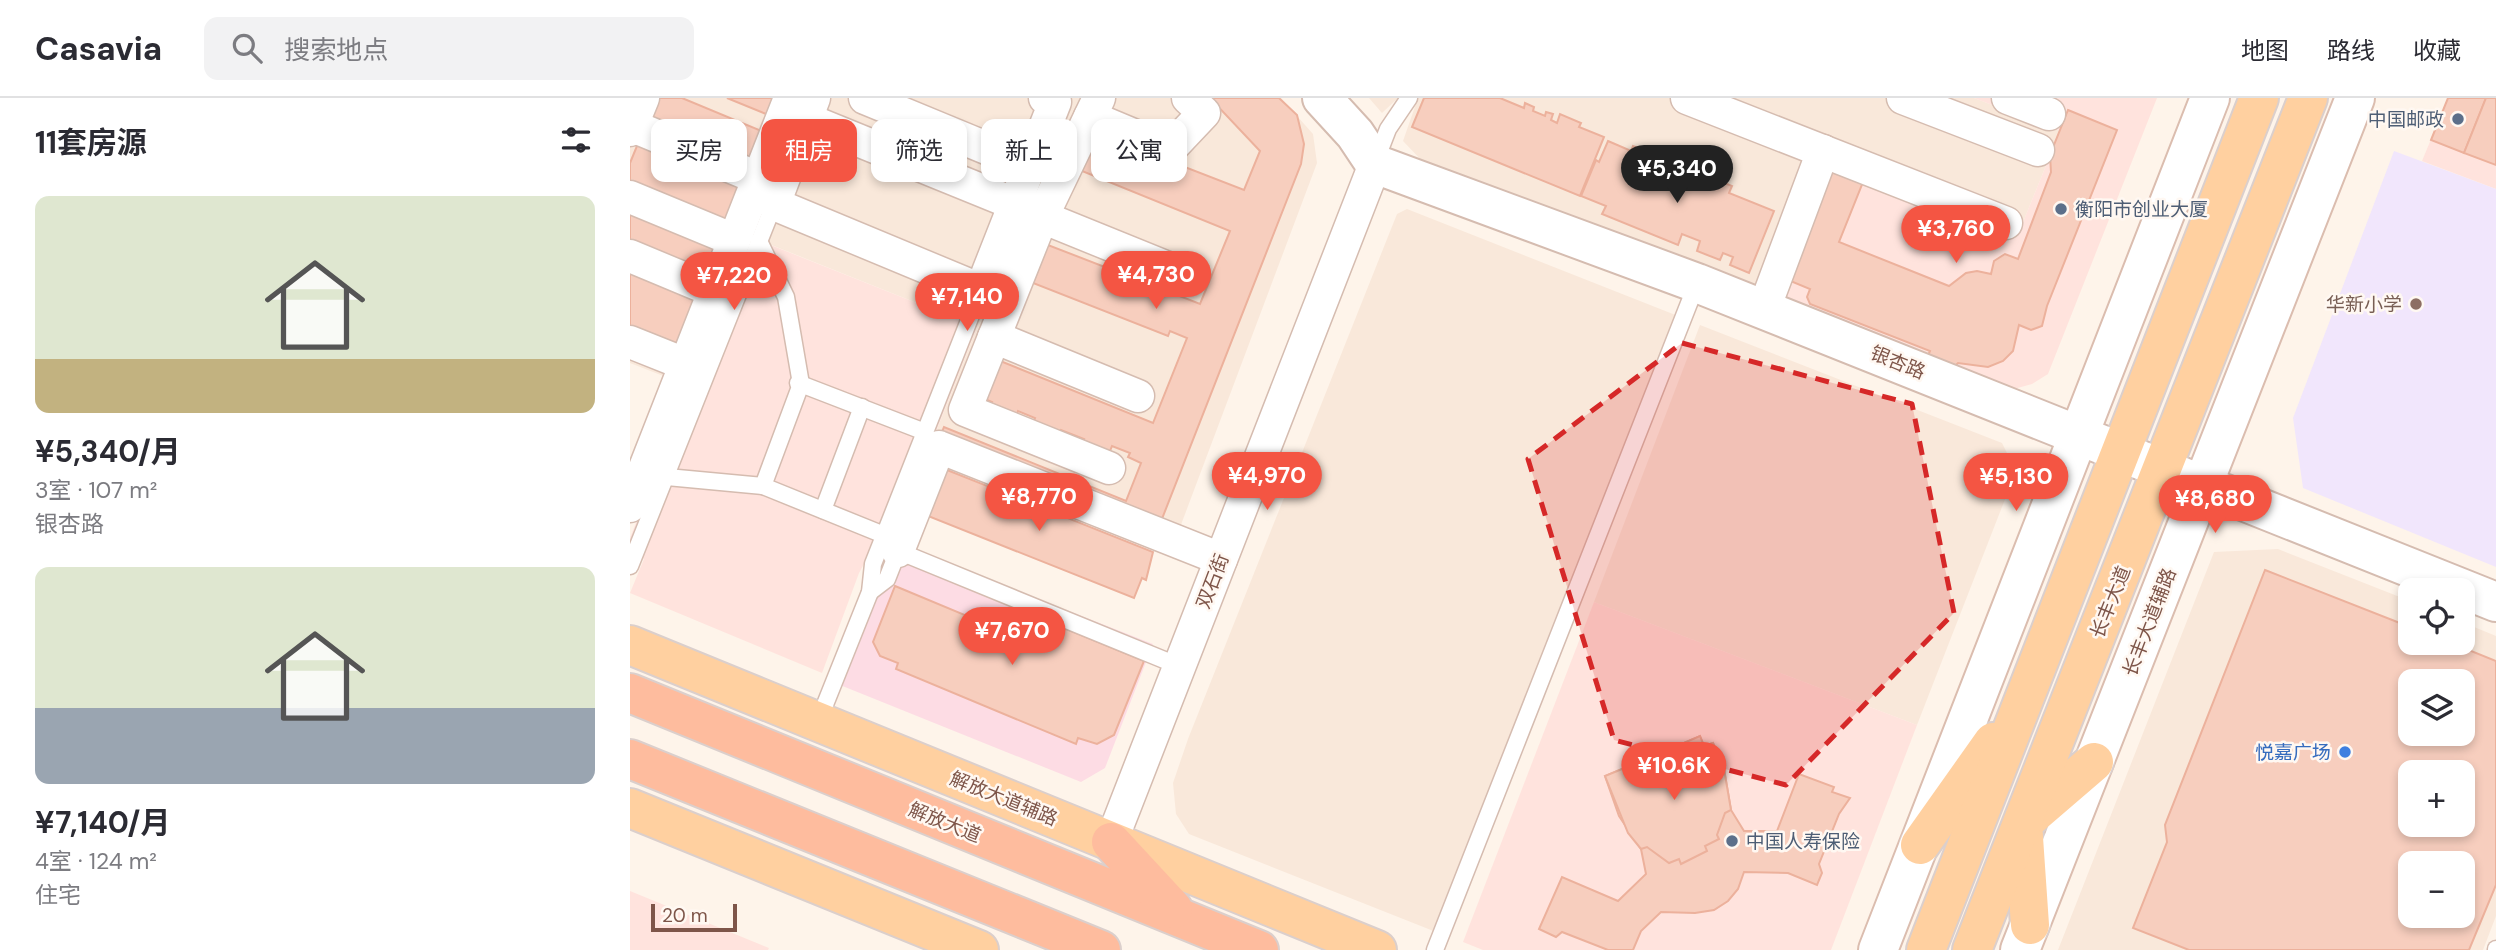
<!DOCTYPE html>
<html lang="zh">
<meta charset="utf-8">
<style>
:root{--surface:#fff;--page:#f2f2f3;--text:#2b2b33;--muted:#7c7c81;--line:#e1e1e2;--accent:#f45543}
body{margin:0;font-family:"DM Sans","Noto Sans SC",sans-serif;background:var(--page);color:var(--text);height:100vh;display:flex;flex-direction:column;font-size:26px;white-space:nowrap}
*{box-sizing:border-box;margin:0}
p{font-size:23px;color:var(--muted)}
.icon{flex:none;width:38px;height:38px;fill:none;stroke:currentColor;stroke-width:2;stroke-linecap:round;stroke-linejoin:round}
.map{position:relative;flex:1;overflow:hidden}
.panel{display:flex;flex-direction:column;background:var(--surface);width:630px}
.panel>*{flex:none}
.top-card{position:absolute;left:21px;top:21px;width:665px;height:63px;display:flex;gap:14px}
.controls{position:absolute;left:1768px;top:480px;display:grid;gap:14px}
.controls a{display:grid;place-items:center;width:77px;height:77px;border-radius:14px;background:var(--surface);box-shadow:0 4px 10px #0003;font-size:35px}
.scale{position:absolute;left:21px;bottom:18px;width:86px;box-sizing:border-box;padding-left:7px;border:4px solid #7e5549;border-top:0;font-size:19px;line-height:24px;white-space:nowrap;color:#7e5549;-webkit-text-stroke:5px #fff8f2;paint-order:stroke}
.price{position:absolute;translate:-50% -60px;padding:0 16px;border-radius:24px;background:var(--accent);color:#fff;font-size:23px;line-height:46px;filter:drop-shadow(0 2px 4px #0008)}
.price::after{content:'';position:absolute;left:50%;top:42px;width:21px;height:16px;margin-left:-10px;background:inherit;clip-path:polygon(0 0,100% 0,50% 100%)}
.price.current{background:#222;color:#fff}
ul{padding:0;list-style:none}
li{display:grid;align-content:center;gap:14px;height:371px;padding:0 35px}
li span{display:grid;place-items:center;height:217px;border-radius:14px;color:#555}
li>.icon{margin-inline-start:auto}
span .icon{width:126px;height:126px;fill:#fffc;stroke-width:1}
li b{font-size:30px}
h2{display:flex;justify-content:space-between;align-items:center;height:84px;padding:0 35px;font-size:30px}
.tag{padding:0 24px;border-radius:14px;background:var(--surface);box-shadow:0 4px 10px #0003;font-size:24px;line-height:63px}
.tag.current{background:var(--accent);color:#fff}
header{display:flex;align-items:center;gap:42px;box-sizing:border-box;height:98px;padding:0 35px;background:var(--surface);border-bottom:2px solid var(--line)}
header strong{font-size:33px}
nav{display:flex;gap:38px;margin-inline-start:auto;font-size:24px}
.search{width:490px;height:63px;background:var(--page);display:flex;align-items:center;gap:18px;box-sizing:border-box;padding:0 24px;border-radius:14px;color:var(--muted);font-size:26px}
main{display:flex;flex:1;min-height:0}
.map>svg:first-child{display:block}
</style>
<header>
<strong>Casavia</strong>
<div class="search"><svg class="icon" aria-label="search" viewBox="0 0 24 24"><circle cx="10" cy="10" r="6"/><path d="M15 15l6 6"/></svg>搜索地点</div>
<nav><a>地图</a><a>路线</a><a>收藏</a></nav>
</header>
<main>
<section class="panel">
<h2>11套房源<svg class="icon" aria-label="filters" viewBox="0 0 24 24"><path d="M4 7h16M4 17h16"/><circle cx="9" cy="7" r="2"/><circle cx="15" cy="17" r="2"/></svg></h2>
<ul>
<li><span style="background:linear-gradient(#dfe7d0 75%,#c2b280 0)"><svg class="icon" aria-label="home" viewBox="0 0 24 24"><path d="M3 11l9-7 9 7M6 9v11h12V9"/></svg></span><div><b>¥5,340/月</b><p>3室 · 107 m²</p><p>银杏路</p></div></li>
<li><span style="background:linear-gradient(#dfe7d0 65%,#9aa5b1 0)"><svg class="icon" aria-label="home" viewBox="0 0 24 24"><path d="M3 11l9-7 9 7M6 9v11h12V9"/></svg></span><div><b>¥7,140/月</b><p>4室 · 124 m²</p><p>住宅</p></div></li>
</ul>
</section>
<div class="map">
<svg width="1866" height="852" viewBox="0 0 1866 852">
<rect width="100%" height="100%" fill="#fef4ea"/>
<g fill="#f9e8da" fill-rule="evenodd">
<polygon points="0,0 651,0 683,36 687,65 546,440 302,344 347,229 119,138 59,288 0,265"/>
<polygon points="739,0 768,0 752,15"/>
<polygon points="788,0 1344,0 1430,33 1387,139 1235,79 1158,182 1131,171 1121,196 795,66 773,43"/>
<polygon points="777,111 1048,218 806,834 559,736 546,716 543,685 558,641 767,116"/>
<polygon points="1070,227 1372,345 1386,373 1287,627 964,504"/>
<path d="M 1648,451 L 1780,503 L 1780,544 L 1832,544 L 1832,524 L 1866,538 L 1866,818 L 1853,852 L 1428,852 L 1584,454 ZM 1780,583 L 1832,583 L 1832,635 L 1780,635 ZM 1780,674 L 1832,674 L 1832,726 L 1780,726 ZM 1780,765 L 1832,765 L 1832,817 L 1780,817 Z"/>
</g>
<g fill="#ffe3dd">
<polygon points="1344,0 1527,0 1418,276 1402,286 1384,291 1149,207 1204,67 1387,139 1430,33"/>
<polygon points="1818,0 1866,0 1866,91 1792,63"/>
<polygon points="118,138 347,229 302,344 229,475 192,575 0,495 14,461 0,453 0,440"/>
<polygon points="964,504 1287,627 1201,852 853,852 833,844"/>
<polygon points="0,793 139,850 138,852 0,852"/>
</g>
<polygon fill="#f1e6fc" points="1764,53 1866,91 1866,469 1673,390 1663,320"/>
<polygon fill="#fddce4" points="265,445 523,546 475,670 451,684 210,587"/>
<g fill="#f7cebe" stroke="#ecb19c" stroke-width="2" fill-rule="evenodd">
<polygon points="26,0 52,0 134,34 121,66 16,23"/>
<polygon points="97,0 148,0 141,18"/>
<polygon points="580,0 649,0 667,17 674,46 671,66 528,431 308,343 314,329 496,403 511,365 498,359 500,355 482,348 478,358 451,347 454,341 431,332 428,339 402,328 405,320 388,313 384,323 359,312 362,304 348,298 363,260 523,325 557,240 540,233 538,238 403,185 418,147 570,206 600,133 447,71 462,33 614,92 630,53"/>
<polygon points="794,0 870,0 894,10 895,5 904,9 903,13 915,18 916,14 923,16 921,22 927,25 930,16 951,25 949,29 974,39 950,98 782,29"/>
<polygon points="1818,0 1856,0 1834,55 1801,42"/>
<polygon points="1856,0 1866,0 1866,67 1834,55"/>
<polygon points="1438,12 1487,32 1417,208 1412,228 1401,232 1389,227 1383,253 1373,263 1358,269 1328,265 1321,272 1296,262 1300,253 1180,206 1177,199 1180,191 1158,182 1204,67 1235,79 1209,144 1319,188 1336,175 1347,173 1361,176 1364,163 1375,156 1388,161 1421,74 1420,57"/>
<polygon points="9,43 114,86 96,129 0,90 0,65"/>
<polygon points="978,43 1001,53 1003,48 1022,55 1019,62 1025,65 1027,60 1047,67 1045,71 1083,86 1085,81 1102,88 1099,95 1144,113 1119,175 1100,167 1103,159 1093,155 1090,162 1067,153 1070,143 1052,136 1048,147 972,116 976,108 951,98 966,62 969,64"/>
<polygon points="0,111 89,148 75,181 0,149"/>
<polygon points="0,168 70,196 47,254 0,235"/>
<polygon points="312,370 523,454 516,482 512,480 504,500 293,416"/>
<path d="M 1635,472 L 1780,529 L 1780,544 L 1819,544 L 1866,563 L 1866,787 L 1839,852 L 1559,852 L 1503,830 L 1537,744 L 1535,727 ZM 1780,583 L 1832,583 L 1832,635 L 1780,635 ZM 1780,674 L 1832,674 L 1832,726 L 1780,726 ZM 1780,765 L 1832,765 L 1832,817 L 1780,817 Z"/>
<polygon points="265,488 397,543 407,519 514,563 484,637 467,646 448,640 446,646 266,571 268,565 250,558 243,544"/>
<polygon points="1070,638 1074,648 1083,645 1094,671 1101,712 1114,733 1147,733 1169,676 1204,689 1202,694 1220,700 1209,716 1189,766 1192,775 1187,787 1158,775 1114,774 1108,791 1098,803 1084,812 1065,815 1031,814 1011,833 1003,852 978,852 932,834 926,839 909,831 932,779 988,803 1016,776 1011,751 989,718 975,678 1009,664 1013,674 1045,660 1042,650"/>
<polygon points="1070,638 1074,648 1083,645 1094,671 1101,712 1095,715 1087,737 1089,741 1075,748 1077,753 1051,766 1049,761 1039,765 1017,749 1011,751 998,735 975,678 1009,664 1013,674 1045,660 1042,650"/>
</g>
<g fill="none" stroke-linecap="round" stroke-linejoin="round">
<g stroke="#d5bcb0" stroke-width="19">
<g id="service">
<polyline points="746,62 758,31 779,0"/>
<polyline points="168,285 295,334"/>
<polyline points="37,379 133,388 171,286 156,199 129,143"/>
<polyline points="133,388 254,437"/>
<polyline points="193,412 232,309"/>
<polyline points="0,468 144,106"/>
<polyline points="240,494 257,481 268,453 549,568"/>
<polyline points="188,624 240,494 243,466 351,192"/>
<polyline points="805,852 1067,185"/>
<polyline points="1866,852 1866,851"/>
</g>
</g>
<g stroke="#d5bcb0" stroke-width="35">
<g id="minor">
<polyline points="184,0 144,106 351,192 425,4 415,0"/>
<polyline points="235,0 400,68"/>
<polyline points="469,0 412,119 335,312 479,370"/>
<polyline points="1057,0 1376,125"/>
<polyline points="1273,0 1408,52"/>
<polyline points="1378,0 1419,16"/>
<polyline points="460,19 539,52 574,15 558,0"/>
<polyline points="176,21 385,106"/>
<polyline points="0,27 128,80"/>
<polyline points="0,32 13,0"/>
<polyline points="0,99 104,142"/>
<polyline points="412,119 555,177"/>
<polyline points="0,158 84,193"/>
<polyline points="1134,211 1193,53"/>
<polyline points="364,239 508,298"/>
<polyline points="0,244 55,266"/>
<polyline points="0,408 160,0"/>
<polyline points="268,453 309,349 591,461"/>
<polyline points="481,744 745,66"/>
</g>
</g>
<g stroke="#d5bcb0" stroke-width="42">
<polyline id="tertiary" points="692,0 725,36 745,66 1067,185 1866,504"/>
</g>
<g stroke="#dbbdaf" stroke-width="42">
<g id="secondary">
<polyline points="1248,852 1580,0"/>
<polyline points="1390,852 1725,0"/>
</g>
</g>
<g stroke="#dbcfcc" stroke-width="42">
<g id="primary">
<polyline points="0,547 747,852"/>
<polyline points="0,710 349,852"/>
<polyline points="1290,747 1363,644"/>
<polyline points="1400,827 1393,725 1464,664"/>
<polyline points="1296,852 1629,0"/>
<polyline points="1342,852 1678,0"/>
</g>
</g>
<g stroke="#dbcfcc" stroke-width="42">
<g id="trunk">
<polyline points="0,595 629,852"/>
<polyline points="0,661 471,852"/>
<polyline points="481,744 543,811"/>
</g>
</g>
<use href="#service" stroke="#fff" stroke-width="16"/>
<use href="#minor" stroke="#fff" stroke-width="32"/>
<use href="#tertiary" stroke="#fff" stroke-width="38"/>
<use href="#secondary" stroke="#fff" stroke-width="38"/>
<use href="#primary" stroke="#ffd0a0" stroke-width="38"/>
<use href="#trunk" stroke="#febc9e" stroke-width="38"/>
</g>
<path fill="#d62828" fill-opacity="0.2" stroke="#d62828" stroke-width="5" stroke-dasharray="14 9" stroke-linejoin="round" d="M 1052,245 L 1282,306 L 1324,515 L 1156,687 L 984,642 L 898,361 Z"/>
<g fill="#5c6f8a" stroke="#fff8f2" stroke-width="2.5">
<circle cx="1828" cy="21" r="7"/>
<circle cx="1431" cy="111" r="7"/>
<circle cx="1102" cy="743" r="7"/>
</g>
<circle fill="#8d6e63" stroke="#fff8f2" stroke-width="2.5" cx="1786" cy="206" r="7"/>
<circle fill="#3f7fe0" stroke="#fff8f2" stroke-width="2.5" cx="1715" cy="654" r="7"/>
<g text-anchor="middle" stroke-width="5" stroke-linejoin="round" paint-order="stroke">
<g font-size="19" fill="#4e5e75" stroke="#fff8f2" text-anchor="start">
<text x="1814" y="28" text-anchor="end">中国邮政</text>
<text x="1445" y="118">衡阳市创业大厦</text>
<text x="1116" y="750">中国人寿保险</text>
</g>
<g font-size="19" fill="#785e54" stroke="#fff8f2" text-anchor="end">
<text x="1772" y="213">华新小学</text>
</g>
<g font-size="19" fill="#7e5549" stroke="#fff8f2">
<text transform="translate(1268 264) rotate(22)" y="7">银杏路</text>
<text transform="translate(582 483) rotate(-69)" y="7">双石街</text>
<text transform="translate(1480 504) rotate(-68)" y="7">长丰大道</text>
<text transform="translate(1519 524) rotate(-69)" y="7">长丰大道辅路</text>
<text transform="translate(374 700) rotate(22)" y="7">解放大道辅路</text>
<text transform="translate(315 724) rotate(22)" y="7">解放大道</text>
</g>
<g font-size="19" fill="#366cbe" stroke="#fff8f2" text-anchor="end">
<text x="1701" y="661">悦嘉广场</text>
</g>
</g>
</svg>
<div class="controls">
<a><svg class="icon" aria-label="locate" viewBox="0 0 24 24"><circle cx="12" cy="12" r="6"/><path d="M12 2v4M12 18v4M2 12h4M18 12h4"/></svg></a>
<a><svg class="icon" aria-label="layers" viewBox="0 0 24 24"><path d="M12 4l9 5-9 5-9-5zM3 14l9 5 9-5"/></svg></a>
<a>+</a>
<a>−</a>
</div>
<div class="scale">20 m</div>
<b class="price current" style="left:1047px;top:107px">¥5,340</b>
<b class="price" style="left:1326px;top:167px">¥3,760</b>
<b class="price" style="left:526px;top:213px">¥4,730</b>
<b class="price" style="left:104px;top:214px">¥7,220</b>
<b class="price" style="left:337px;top:235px">¥7,140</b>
<b class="price" style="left:637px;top:414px">¥4,970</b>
<b class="price" style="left:1386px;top:415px">¥5,130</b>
<b class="price" style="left:409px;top:435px">¥8,770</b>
<b class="price" style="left:1585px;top:437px">¥8,680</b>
<b class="price" style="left:382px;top:569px">¥7,670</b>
<b class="price" style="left:1044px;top:704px">¥10.6K</b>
<div class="top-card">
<a class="tag">买房</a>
<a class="tag current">租房</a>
<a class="tag">筛选</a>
<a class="tag">新上</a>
<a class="tag">公寓</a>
</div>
</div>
</main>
